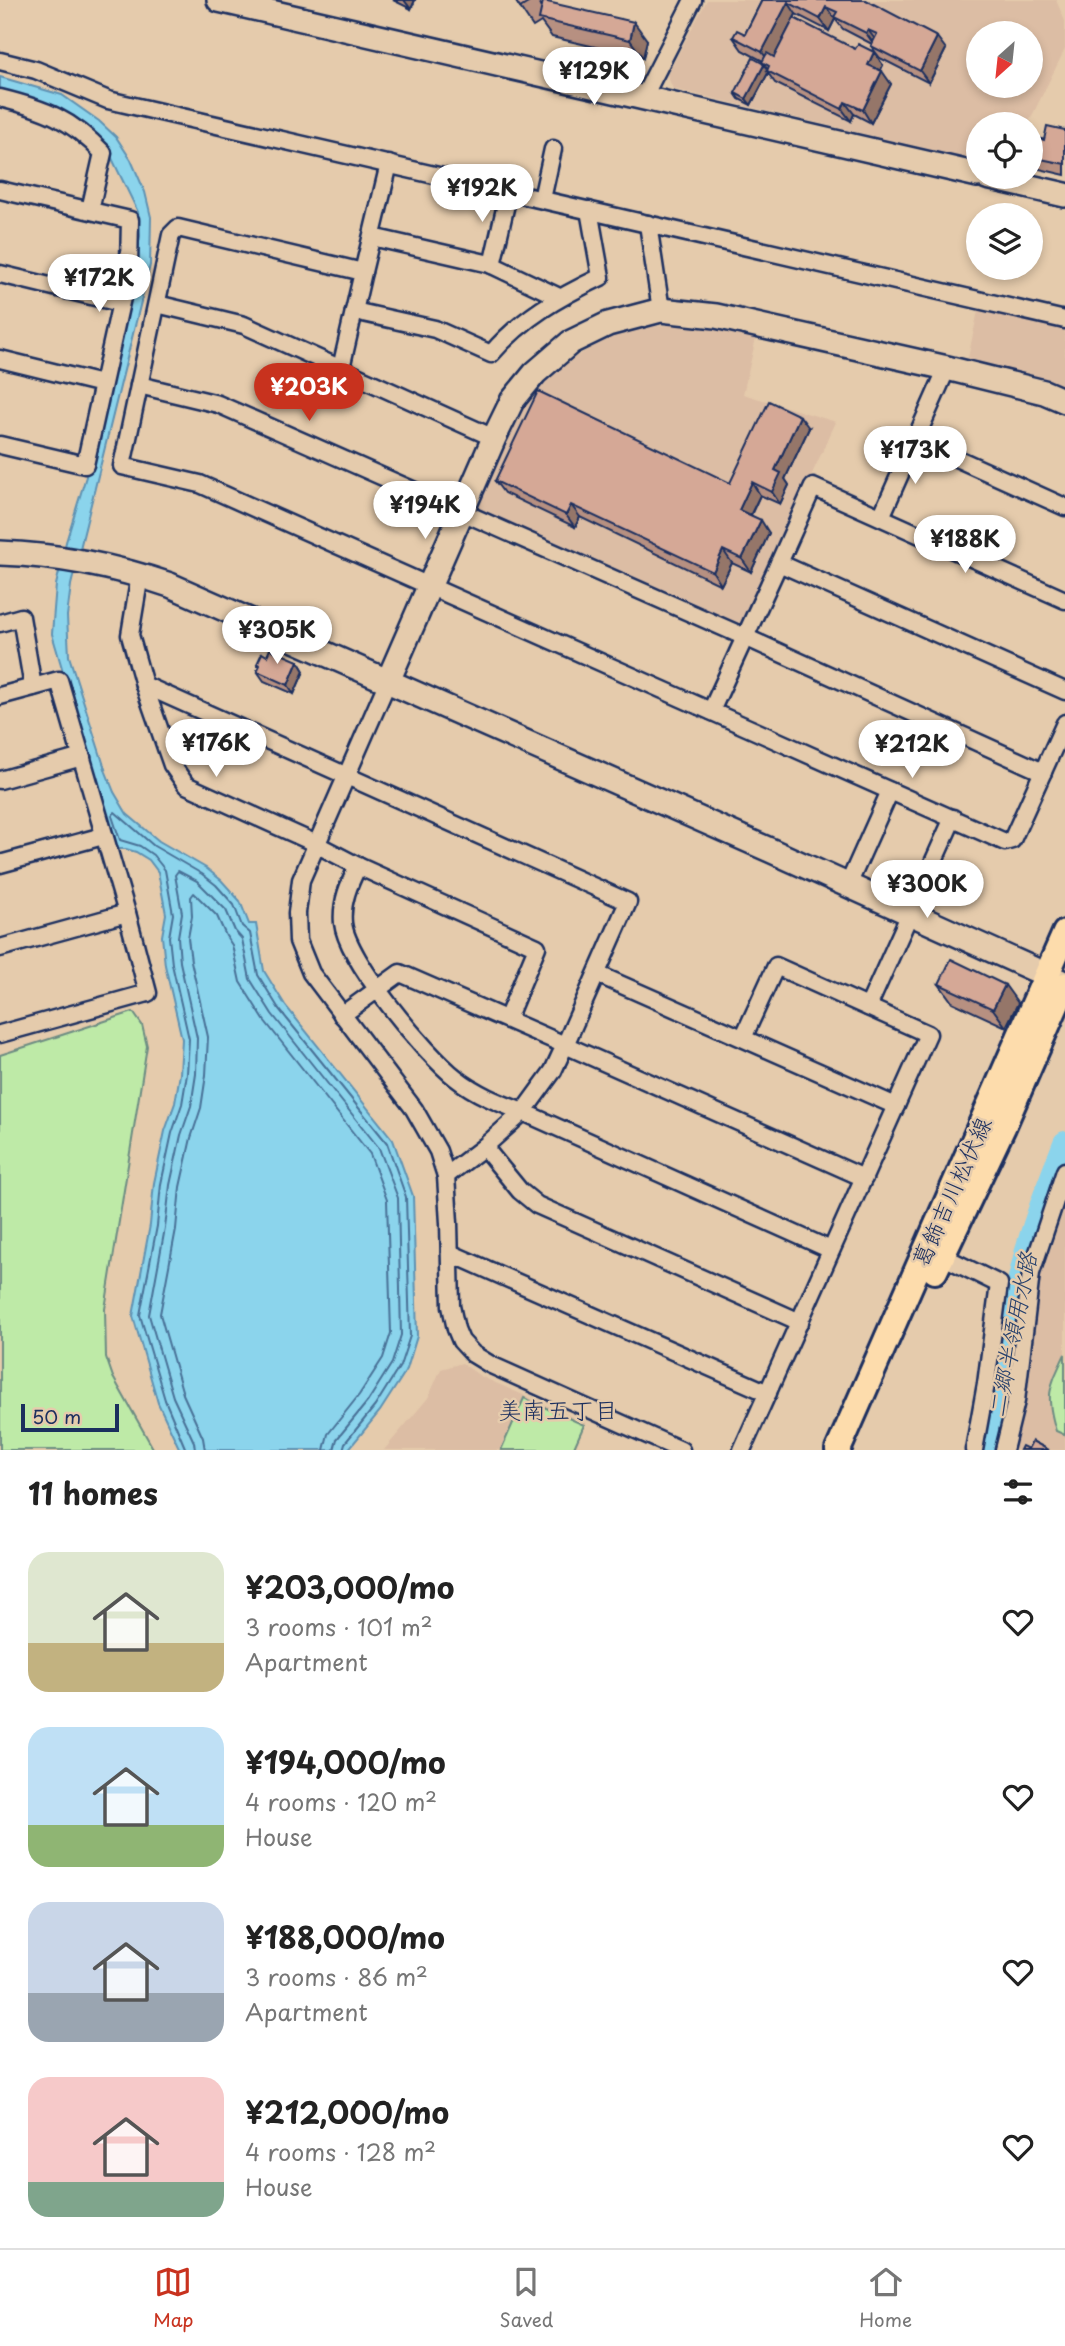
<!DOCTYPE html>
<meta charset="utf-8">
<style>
:root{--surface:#fff;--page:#f6f6f6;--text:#222;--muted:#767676;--line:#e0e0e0;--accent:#c8321e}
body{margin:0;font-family:"Playpen Sans","Klee One",sans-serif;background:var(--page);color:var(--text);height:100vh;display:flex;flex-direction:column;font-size:26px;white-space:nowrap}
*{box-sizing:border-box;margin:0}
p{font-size:23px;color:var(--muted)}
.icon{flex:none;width:38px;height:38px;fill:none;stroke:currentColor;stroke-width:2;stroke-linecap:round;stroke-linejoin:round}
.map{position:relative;height:1450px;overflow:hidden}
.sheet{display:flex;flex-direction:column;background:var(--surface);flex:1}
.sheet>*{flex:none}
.needle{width:46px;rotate:207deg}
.tools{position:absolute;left:966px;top:21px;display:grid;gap:14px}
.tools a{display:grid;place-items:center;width:77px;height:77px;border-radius:50%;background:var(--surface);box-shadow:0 4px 10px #0003;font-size:35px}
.scale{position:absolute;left:21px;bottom:18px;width:98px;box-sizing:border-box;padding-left:7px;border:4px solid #1b2f5e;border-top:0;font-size:19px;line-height:24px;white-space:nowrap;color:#1b2f5e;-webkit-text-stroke:5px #e5cbac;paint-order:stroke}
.price{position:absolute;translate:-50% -60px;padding:0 16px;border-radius:24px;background:#fff;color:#222;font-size:23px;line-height:46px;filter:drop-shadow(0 2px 4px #0008)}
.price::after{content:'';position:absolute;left:50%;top:42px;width:21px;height:16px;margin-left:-10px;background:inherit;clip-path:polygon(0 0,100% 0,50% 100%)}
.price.on{background:var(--accent);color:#fff}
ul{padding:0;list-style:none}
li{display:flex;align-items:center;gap:21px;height:175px;padding:0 28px}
li span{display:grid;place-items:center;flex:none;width:196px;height:140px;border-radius:21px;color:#555}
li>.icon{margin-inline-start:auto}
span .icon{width:84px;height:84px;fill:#fffc;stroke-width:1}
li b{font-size:30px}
h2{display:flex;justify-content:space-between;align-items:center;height:84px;padding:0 28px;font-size:30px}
.dock{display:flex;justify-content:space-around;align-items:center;height:98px;border-top:2px solid var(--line);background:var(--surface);font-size:19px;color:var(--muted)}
.dock a{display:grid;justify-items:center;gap:4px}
.dock .on{color:var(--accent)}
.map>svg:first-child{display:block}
</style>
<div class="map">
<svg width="1065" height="1450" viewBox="0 0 1065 1450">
<rect width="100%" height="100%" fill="#e5cbac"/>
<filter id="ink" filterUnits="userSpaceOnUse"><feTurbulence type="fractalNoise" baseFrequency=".0143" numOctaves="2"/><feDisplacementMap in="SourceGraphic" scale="14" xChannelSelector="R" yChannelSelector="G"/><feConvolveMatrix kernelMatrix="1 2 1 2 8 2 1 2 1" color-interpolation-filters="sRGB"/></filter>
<g filter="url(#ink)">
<g fill="#dcbda4" fill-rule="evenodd">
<path d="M 707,0 L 1056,0 L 1065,21 L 1065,49 L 1028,124 L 978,124 L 978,161 L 673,89 L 667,75 ZM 978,33 L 1031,33 L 1031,86 L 978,86 Z"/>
<polygon points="979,306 1065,327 1065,388 968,358"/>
<polygon points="679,324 715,329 756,338 743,394 836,422 740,629 475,511 513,424 535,390 567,362 607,338 647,327"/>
<polygon points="1065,1206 1065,1450 1013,1450 1036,1290"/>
<polygon points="462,1363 480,1376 586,1423 574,1450 384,1450 428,1398 441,1369"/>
</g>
<g fill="#beeaa7" stroke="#6c8c82" stroke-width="2">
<polygon points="133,1012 142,1025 147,1046 105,1309 106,1357 113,1377 154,1450 0,1450 0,1055"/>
<path d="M 1065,1354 L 1065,1435 L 1056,1431 C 1045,1394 1049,1388 1065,1354 Z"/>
<polygon points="524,1398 584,1425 573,1450 501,1450"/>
</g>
<polygon fill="#8bd4ec" stroke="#5e92b3" stroke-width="2" points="0,77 62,95 99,121 116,137 131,160 145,192 151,217 150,265 71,585 67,616 69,656 106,772 114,792 127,814 159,841 206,868 221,880 240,901 249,924 256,924 264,971 285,1005 393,1140 413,1196 417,1336 407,1369 380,1411 348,1450 180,1450 158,1403 133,1316 150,1225 154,1183 165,1131 175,1103 180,1074 182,1039 165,965 162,936 166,914 158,872 149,860 136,852 126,849 115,849 52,634 56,585 66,542 98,437 133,277 140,236 138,212 106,146 0,93"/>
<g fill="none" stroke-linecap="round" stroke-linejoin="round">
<g stroke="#487197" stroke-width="2">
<polyline points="186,1450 165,1400 140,1315 157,1226 161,1184 172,1133 182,1104 187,1074 189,1039 172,964 169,937 173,914 165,870 153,855 140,846 120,840 112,816 115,812 154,846 202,874 216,885 234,905 242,926 250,933 258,975 279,1009 387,1143 406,1197 410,1336 400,1366 375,1406 345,1443 343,1450"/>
<polyline points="195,1450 194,1442 173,1397 149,1315 165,1228 170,1185 181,1135 191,1106 196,1074 197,1038 180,962 178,937 182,913 175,875 178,871 197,881 226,910 235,931 242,939 250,979 272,1014 379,1148 398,1198 401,1335 392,1363 368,1401 337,1439 334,1450"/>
<polyline points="205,1450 203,1438 183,1394 160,1314 176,1229 180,1187 191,1138 201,1108 206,1075 208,1037 191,961 188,938 192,916 191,897 194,893 217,916 226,936 232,945 240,982 264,1020 370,1154 387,1200 391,1333 383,1358 359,1395 328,1434 324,1450"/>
</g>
<path stroke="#8bd4ec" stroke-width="24" d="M 992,1450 C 1002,1385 1009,1318 1026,1254 C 1036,1216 1051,1179 1065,1143"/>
<g stroke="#1b2f5e" stroke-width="21">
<g id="street">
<polyline points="0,61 36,70 108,100 1065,320"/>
<polyline points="644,96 693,0"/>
<path d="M 0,98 C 45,109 71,119 103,153 L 90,210"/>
<polyline points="0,190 130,220 129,266 85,465 0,445"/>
<polyline points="542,199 553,149"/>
<polyline points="648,224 661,310"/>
<polyline points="372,237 490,264 559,297"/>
<polyline points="492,265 509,191"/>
<polyline points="363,272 389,164"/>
<polyline points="0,274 120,303"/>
<polyline points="157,304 244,325 494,438"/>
<path d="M 354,311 L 435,329 L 491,354 C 522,318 559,297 601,277 L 589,210"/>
<polyline points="0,359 102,384"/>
<polyline points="341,368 363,272 178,228 171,235 122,466 200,484 1005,842 1012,840 1065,723"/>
<polyline points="139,385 218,404 745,637 779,563"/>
<polyline points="916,440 1065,507"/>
<polyline points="881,517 947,368"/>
<polyline points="140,575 130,635 144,685 172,765 186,785 308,840 358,866 537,947 507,1019"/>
<polyline points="1065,600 813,487 779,563 1065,691"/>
<polyline points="0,623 21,617 33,687"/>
<polyline points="388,681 301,880 297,913 298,941 311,973 414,1109 438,1151 446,1176 449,1223 451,1306 456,1329 461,1341 473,1354 491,1365 681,1450"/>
<polyline points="144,685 628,902 565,1045 864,1178"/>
<polyline points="0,696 59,680 127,913 148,993 0,1034"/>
<polyline points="711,711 745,637 1043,772"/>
<polyline points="0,780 82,757"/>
<polyline points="0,864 103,836"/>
<polyline points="848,885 890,791"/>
<polyline points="0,948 127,913"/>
<polyline points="597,974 896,1106"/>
<polyline points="868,1007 953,818"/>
<path d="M 342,1015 L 400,973 L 565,1045 L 553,1071 L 523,1112 C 499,1103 476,1094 456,1078 C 425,1054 347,960 343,923 C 341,902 349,884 358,866"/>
<polyline points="484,1147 520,1191 537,1205 800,1322"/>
<polyline points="446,1176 484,1147 523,1112 831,1250"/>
<polyline points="450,1253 768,1393"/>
<polyline points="942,1256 999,1284 986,1384 974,1450"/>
<polyline points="742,1450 928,1034 776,966 743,1038"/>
<polyline points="1004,1450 1016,1401 1031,1273 1065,1171"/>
</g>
</g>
<g stroke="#1b2f5e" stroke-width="28">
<g id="secondary">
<polyline points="219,0 978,175"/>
<polyline points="987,177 1065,195"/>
<path d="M 0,553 C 59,555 114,566 170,585 L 772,851 L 1062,982"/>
<polyline points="388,681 494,438 512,401 535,373 571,342 608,324 661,310 716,316 947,368 1044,392 1065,401"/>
</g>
</g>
<g stroke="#1b2f5e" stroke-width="30">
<g id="primary">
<polyline points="935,1271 1003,1127 1065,985"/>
<polyline points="838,1450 1065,933"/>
</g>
</g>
<use href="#street" stroke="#e5cbac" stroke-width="16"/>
<use href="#secondary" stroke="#e5cbac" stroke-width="23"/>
<use href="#primary" stroke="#fddcac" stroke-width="24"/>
</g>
<g fill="#b79081" stroke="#1b2f5e" stroke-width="2">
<polygon points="393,0 415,0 411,9"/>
<polygon points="515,0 538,0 542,7 647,40 643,58 552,37 541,22 533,27"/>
<polygon points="762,0 866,0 946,49 929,83 880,58 871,46 872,44 843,29 835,19 829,31 796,14 794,18 883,65 880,71 891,84 871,123 854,114 851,121 775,83 768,73 751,105 739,99 735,93 762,63 763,61 742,50 733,37 745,34"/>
<polygon points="1065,130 1065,175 1031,167 1031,136 1044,140"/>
<polygon points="809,428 785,479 789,485 780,504 760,495 751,515 769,533 751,572 732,563 721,585 580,517 575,527 504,493 495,481 730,483"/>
<polygon points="267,656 298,661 304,671 294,694 264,681 257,671 259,667 257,664"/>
<polygon points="939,984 1018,1003 1006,1027 952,1002"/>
</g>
<g fill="#957669" stroke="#1b2f5e" stroke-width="2">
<polygon points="404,0 415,0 411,9"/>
<polygon points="788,2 796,14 771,64 762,52"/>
<polygon points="826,7 835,19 829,31 820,19"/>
<polygon points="634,22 647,40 643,58 630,40"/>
<polygon points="868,30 877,42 875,46 866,33"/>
<polygon points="937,37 946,49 929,83 920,71"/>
<polygon points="874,52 883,65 877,77 868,65"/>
<polygon points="764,65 769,71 767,71 768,73 751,105 746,99"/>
<polygon points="882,71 891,84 871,123 863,110"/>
<polygon points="845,102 854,114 851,121 842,109"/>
<polygon points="800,416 809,428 785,479 789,485 780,504 772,492 775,470"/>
<polygon points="752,482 760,495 747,522 739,510"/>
<polygon points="571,505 580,517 575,527 566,515"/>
<polygon points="761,520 769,533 751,572 742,559"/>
<polygon points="723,550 732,563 721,585 713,572"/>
<polygon points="298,661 304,671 294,694 288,685"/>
<polygon points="1005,985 1018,1003 1006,1027 993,1009"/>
</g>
<g fill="#d5a896" stroke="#1b2f5e" stroke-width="2">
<polygon points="515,0 533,0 520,8"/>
<polygon points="762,0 866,0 937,37 920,71 871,46 877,34 868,30 866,33 834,17 837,12 826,7 820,19 788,2 762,52 733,37 737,30 745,34"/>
<polygon points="543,1 634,22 630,40 539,19"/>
<polygon points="794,18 855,49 858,44 874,52 868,65 882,71 863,110 845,102 842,109 767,71 769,66 762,62 767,53 774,57"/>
<polygon points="753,58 762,63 764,65 746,99 735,93"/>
<polygon points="1047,126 1065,130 1065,164 1031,157 1031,136 1044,140"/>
<polygon points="538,391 730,483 769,401 800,416 775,470 781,473 772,492 752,482 739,510 761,520 742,559 723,550 713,572 571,505 566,515 495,481"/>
<polygon points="270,649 298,661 288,685 257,671 260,665 257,664 262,653 267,656"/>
<polygon points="951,959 1005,985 993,1009 939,984"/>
<polygon points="1032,1441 1049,1450 1020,1450 1022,1446 1028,1449"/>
</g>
</g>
<g text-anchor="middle" stroke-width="5" stroke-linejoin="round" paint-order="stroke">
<g font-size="23" fill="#1b2f5e" stroke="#e5cbac">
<text transform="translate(952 1192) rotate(-66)" y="8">葛飾吉川松伏線</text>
</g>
<g font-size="24" font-style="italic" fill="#26406c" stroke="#e5cbac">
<text transform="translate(1013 1335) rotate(-79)" y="8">二郷半領用水路</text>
</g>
<g font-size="24" fill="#1b2f5e" stroke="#e5cbac">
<text x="558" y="1419">美南五丁目</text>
</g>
</g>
</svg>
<div class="tools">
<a><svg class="needle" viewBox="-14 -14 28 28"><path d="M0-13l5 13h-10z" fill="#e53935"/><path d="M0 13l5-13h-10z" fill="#767676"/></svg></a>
<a><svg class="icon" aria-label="locate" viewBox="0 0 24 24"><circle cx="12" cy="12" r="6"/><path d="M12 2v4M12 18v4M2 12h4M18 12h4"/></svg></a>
<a><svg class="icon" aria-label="layers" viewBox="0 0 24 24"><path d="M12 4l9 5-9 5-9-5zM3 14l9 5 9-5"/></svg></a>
</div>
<div class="scale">50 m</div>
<b class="price" style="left:594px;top:107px">¥129K</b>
<b class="price" style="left:482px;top:224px">¥192K</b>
<b class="price" style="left:99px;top:314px">¥172K</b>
<b class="price on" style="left:309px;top:423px">¥203K</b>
<b class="price" style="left:915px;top:486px">¥173K</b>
<b class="price" style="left:425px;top:541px">¥194K</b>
<b class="price" style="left:965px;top:575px">¥188K</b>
<b class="price" style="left:277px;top:666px">¥305K</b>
<b class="price" style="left:216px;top:779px">¥176K</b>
<b class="price" style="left:912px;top:780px">¥212K</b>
<b class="price" style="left:927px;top:920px">¥300K</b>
</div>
<section class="sheet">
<h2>11 homes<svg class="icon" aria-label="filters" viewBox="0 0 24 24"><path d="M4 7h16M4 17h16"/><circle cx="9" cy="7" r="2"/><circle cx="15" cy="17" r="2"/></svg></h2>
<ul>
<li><span style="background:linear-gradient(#dfe7d0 65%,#c2b280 0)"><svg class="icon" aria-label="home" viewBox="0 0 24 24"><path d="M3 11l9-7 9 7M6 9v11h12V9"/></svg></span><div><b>¥203,000/mo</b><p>3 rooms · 101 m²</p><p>Apartment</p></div><svg class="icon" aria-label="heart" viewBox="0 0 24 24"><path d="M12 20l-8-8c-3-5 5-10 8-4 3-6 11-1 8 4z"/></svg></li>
<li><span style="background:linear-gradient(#bfe0f5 70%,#8fb573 0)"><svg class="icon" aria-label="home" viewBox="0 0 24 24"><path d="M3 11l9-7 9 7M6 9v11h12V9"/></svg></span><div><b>¥194,000/mo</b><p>4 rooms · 120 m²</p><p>House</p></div><svg class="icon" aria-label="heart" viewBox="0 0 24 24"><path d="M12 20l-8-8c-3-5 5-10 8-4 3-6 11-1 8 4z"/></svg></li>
<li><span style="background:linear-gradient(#c9d6e8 65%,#9aa5b1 0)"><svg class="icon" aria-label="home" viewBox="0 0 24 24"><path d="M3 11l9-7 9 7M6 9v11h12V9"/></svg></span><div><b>¥188,000/mo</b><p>3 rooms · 86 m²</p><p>Apartment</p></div><svg class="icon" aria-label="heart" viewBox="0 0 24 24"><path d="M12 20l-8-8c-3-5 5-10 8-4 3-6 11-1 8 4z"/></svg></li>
<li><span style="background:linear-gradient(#f6c9c9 75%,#7fa58c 0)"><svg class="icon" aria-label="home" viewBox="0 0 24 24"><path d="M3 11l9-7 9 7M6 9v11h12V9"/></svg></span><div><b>¥212,000/mo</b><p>4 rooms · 128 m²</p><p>House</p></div><svg class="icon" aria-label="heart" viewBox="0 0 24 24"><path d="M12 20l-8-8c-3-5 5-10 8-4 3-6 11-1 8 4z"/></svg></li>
</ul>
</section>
<nav class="dock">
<a class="on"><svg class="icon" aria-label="map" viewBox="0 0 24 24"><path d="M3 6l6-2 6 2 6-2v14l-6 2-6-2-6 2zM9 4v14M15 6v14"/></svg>Map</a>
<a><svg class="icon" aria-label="saved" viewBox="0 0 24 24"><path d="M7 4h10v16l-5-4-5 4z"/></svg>Saved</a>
<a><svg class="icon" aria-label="home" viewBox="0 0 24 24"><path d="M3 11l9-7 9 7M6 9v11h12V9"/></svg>Home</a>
</nav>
